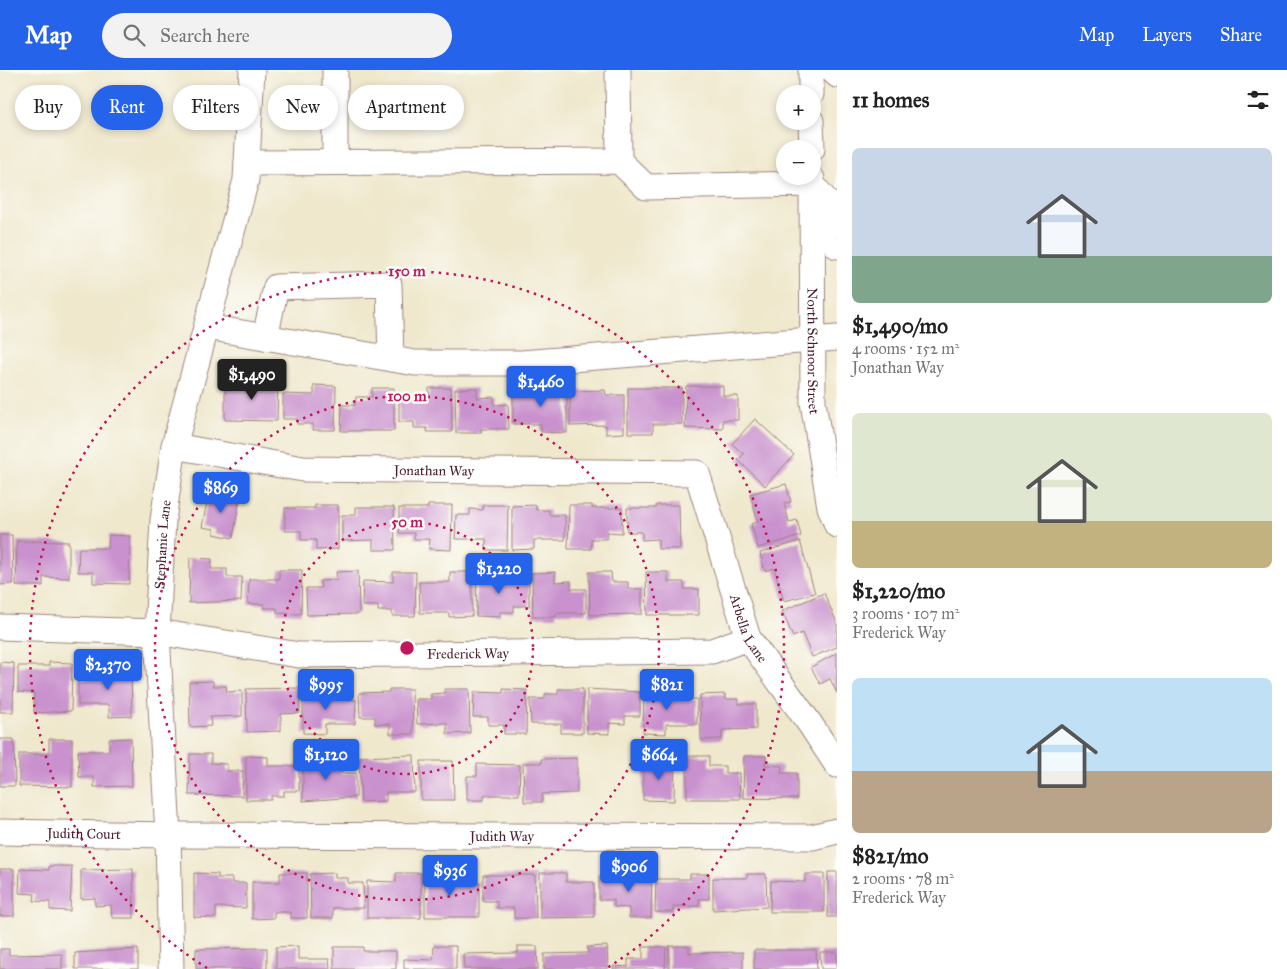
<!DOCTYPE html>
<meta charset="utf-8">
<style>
:root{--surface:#fff;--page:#f2f2f2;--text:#222;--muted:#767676;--accent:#2563eb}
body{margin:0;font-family:"IM FELL Great Primer",serif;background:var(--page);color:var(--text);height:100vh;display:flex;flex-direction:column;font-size:19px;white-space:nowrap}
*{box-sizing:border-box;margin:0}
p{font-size:16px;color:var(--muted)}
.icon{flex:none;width:28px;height:28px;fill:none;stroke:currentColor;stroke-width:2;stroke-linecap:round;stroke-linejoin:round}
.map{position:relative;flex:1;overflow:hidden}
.details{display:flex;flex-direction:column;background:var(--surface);width:450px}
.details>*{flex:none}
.hud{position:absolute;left:15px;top:15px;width:475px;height:45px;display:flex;gap:10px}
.buttons{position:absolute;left:776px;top:15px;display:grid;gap:10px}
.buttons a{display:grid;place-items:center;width:45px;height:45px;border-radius:50%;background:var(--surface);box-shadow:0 2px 8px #0003;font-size:25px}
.price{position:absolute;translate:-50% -42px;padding:0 11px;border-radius:5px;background:var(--accent);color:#fff;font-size:16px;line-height:32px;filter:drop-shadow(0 1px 2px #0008)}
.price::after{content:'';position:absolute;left:50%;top:30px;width:15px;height:11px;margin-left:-8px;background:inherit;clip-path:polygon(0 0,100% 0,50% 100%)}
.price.current{background:#222;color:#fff}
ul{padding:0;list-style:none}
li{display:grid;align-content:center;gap:10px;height:265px;padding:0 15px}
li span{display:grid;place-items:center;height:155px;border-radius:8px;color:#555}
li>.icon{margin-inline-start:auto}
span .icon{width:90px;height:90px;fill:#fffc;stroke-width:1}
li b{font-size:21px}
h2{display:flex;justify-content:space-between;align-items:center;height:60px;padding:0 15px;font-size:21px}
.chip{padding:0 18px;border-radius:22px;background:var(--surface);box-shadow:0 2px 8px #0003;font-size:18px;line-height:45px}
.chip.current{background:var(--accent);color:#fff}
header{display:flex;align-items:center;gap:30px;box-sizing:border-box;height:70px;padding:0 25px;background:var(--accent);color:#fff}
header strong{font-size:24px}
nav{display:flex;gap:28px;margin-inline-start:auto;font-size:18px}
.search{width:350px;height:45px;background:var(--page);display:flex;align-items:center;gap:12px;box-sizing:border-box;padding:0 18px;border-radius:28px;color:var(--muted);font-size:19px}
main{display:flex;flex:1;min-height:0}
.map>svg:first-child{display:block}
</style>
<header>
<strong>Map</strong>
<div class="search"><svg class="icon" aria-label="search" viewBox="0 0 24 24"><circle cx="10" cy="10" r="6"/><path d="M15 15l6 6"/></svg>Search here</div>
<nav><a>Map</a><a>Layers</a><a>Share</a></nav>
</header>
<main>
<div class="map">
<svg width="837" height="899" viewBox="0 0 837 899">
<rect width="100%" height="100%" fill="#fdfcf7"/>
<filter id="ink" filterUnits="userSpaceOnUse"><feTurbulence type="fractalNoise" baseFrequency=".02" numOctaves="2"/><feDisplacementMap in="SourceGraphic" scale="10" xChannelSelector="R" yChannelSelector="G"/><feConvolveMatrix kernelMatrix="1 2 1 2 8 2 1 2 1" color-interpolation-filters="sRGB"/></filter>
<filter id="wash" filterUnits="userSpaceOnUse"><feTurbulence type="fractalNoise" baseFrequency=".0096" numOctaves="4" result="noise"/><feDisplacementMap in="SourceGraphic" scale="20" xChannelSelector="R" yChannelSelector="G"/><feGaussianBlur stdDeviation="1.12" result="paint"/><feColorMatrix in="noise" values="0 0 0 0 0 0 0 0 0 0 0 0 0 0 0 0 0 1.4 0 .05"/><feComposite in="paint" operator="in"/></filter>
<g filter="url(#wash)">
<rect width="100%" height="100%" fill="#efe8cd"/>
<g id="blocks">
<g fill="#c992ce">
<polygon points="255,307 278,308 277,351 225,350 225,311 242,311 242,317 255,318"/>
<polygon points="314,315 336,316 335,360 313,360 313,354 297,354 297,349 283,349 283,324 314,325"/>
<polygon points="686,316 723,316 723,326 738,326 738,350 723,350 723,359 685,358"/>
<polygon points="372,318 394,318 394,361 341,361 342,335 355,335 356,327 372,327"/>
<polygon points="429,318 451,318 452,362 427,362 427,358 414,358 414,352 399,352 399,327 429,327"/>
<polygon points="477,318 477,328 494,327 494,335 508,334 509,359 481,359 481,363 456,363 455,319"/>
<polygon points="513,318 567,318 567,363 541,362 541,354 513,354"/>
<polygon points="628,318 682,318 682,354 653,354 653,363 628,363"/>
<polygon points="605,320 606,325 624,325 624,363 606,364 606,355 570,356 570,321"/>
<polygon points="755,349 794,385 765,416 738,390 744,384 732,374"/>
<polygon points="786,414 791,432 784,433 789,452 797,450 801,466 758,478 751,454 758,452 750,424"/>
<polygon points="209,422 240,428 233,468 214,464 214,459 202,457"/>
<polygon points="315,435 338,435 338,479 316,480 316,470 301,470 301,461 285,461 285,438 315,438"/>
<polygon points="428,435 452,435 451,480 429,479 430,469 414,469 414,463 399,463 399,438 428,438"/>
<polygon points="483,435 508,435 507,480 486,480 486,469 455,469 456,445 470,445 470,439 483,440"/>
<polygon points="536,435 536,440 549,440 549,445 565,445 565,470 534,470 534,479 512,480 512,436"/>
<polygon points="569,435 592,435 592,438 622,438 622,463 607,462 607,469 591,469 591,479 568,479"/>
<polygon points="656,435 679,435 680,479 658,479 658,469 642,470 642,462 627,462 627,438 656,438"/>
<polygon points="356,437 394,437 395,480 373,480 373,470 342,471 342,445 356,445"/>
<polygon points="0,465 12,465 13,514 0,515"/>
<polygon points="109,465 130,466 129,514 93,513 93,502 78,502 79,478 108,478"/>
<polygon points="17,471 69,472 69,508 43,507 43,516 16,516"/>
<polygon points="800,471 815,523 784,531 774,498 765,501 760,483"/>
<polygon points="190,488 212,489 211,499 227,499 227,507 242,507 241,531 189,533"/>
<polygon points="279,500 302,500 301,544 277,543 277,538 264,538 264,534 248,534 249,509 279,509"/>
<polygon points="358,501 359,544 307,545 306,518 321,518 320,511 337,510 336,502"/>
<polygon points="393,502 416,502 415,546 392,546 392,541 378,541 378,536 362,536 363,511 393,512"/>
<polygon points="450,502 472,502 472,546 449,547 449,543 420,543 419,512 450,512"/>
<polygon points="477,502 498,503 498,512 529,512 529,536 514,536 514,542 500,542 500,547 476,546"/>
<polygon points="555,502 555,512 571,511 571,519 586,519 586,543 556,543 556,547 533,547 532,503"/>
<polygon points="589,502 611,502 612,512 628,512 628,519 642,519 642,544 590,545"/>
<polygon points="646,502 668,502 668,512 684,512 684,519 699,519 699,545 647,545"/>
<polygon points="824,523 837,553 837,577 812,587 802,563 793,567 782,541"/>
<polygon points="837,583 837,623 830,609 820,614 811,597"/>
<polygon points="0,592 14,593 13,642 0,642"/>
<polygon points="49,592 72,593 71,641 34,643 34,623 18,622 18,596 49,596"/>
<polygon points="107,597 131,597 132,646 109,647 109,635 78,635 78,609 92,608 92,602 107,602"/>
<polygon points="213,611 213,616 226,616 227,622 242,621 242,646 210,647 211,656 190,657 189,612"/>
<polygon points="299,618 300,643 281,644 281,661 247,662 246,619"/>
<polygon points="303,619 327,619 327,624 341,624 341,629 356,630 355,654 325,654 325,664 303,663"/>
<polygon points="389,619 412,619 413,664 390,664 390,654 375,654 375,647 360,647 359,623 389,622"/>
<polygon points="444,619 469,619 470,663 447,664 447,653 417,654 416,629 431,629 431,624 445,623"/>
<polygon points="503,619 527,620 526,664 504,664 504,655 488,655 488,647 473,647 474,622 503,623"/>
<polygon points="558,619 583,619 583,663 561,663 561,654 531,654 530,629 545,629 545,624 558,624"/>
<polygon points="587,619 640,622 640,646 625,646 625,654 609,653 609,664 587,663"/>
<polygon points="644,619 668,620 668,624 681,624 681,629 697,629 697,654 666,654 666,664 643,663"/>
<polygon points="725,624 725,629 738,629 739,634 756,634 756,659 722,660 722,669 701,670 700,625"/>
<polygon points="131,668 132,716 94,717 94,707 79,707 78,681 109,681 109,669"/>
<polygon points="0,669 14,669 15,716 0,716"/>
<polygon points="49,669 72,669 72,717 19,716 19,684 49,684"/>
<polygon points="190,684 211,684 211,693 227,694 227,701 243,701 242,726 189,725"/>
<polygon points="414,685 415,722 386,722 386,731 361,732 359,687"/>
<polygon points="246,686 268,687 268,696 299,696 299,721 284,721 284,726 271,726 271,730 246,730"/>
<polygon points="303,686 325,686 325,696 341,696 341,703 356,703 356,727 303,731"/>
<polygon points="687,686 709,686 709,696 725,696 725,703 739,703 740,729 687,729"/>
<polygon points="744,686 766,686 765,695 782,696 781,703 797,703 797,729 743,728"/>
<polygon points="577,688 577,723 542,724 542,732 524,732 523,693 542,693 541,689"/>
<polygon points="421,691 453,691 454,730 421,730"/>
<polygon points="643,691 675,691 674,731 643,730"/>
<polygon points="477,694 520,695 519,725 484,725 484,730 467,730 467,706 477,706"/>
<polygon points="49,796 72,796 70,841 50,840 50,832 34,831 35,824 19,823 20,799 49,800"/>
<rect x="0" y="799" width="14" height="47"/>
<polygon points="133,799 134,848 112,848 111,835 95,836 95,828 81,829 81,800"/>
<rect x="828" y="802" width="9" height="45"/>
<polygon points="194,803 218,804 218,808 232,808 232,813 246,813 246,838 216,837 216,848 194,847"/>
<polygon points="280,803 307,803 307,848 291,848 291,842 274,842 274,848 252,849 252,812 280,812"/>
<polygon points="335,803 335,808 348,808 348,813 363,813 364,838 333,838 333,848 311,848 310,804"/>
<polygon points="396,803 421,803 421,848 367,848 367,811 396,812"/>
<polygon points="425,803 450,803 450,812 479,812 479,847 425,847"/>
<polygon points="540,803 566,803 566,812 594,812 594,847 540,848"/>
<polygon points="628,803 652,803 651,848 629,848 629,838 614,837 614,830 599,830 599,806 628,806"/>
<polygon points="690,804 709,804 709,829 699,829 699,836 673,836 673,842 655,842 656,809 690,809"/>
<polygon points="747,804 766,804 767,837 713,840 713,808 747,808"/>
<polygon points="805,804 824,804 824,842 770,842 771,811 805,812"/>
<polygon points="483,805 535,805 536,848 514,848 514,838 497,838 497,831 483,831"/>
<polygon points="298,876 298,889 329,889 330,899 276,899 276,877"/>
<polygon points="434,876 456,876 456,899 404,899 404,889 433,890"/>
<polygon points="518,876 537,876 538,899 464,899 463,884 518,883"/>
<polygon points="607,876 608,899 544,899 544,884 588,883 587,877"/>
<polygon points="669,876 689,876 689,883 743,882 743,899 669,899"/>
<polygon points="334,877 363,877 363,881 396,881 396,899 334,899"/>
<polygon points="643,877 666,877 665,899 613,899 613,896 628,897 628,889 643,889"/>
<polygon points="267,878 267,899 196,899 196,879"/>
<polygon points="0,879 9,879 9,885 62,884 62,899 0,899"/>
<polygon points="138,879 138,899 75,899 75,883"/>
<polygon points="754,880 816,880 817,899 754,899"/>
<polygon points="820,882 837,882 837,899 821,899"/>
</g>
</g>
</g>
<g filter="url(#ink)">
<use href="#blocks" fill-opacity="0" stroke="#9c847c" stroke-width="1"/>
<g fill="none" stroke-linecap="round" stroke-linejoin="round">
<g stroke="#9c847c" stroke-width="27">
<g id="minor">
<polyline points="618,0 619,91"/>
<polyline points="811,0 811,24"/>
<polyline points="832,0 837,5"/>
<polyline points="811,51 812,79"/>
<polyline points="335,92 335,0"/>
<polyline points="247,93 619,91 646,117 812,114 830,136 831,168 837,176"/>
<path id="s1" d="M 812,109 L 813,332 L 830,437 L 837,455"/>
<polyline points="207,257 415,293 521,293 837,268"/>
<polyline points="265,267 276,217 389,214 391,289"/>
<path id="s2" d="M 174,376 L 303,399 L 697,403 L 748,568 L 810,654 L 837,695"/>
<path id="s3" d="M 0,557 L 157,562 L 299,585 L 712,581 L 748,568"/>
<path id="s4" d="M 0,762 L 168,765 L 812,767 L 837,761"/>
<path id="s5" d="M 171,899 L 168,765 L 157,562 L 163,450 L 174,376 L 246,110 L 252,0"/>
</g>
</g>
<use href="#minor" stroke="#fff" stroke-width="25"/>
</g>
</g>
<g fill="none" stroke="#c2185b" stroke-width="2.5" stroke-dasharray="2.5 5">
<circle cx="407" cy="578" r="126"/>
<circle cx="407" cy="578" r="252"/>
<path d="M207 898A377 377 0 1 1 607 898"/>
</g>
<g text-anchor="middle" stroke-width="5" stroke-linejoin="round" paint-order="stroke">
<g font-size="14" fill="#4a1f2b" stroke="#fdfcf7">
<text dy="5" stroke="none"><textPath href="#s1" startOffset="172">North Schnoor Street</textPath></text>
<text dy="5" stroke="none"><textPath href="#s2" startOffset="262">Jonathan Way</textPath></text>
<text dy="5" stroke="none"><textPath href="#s5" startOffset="425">Stephanie Lane</textPath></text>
<text dy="5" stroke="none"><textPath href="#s2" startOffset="689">Arbella Lane</textPath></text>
<text dy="5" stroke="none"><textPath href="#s3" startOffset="470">Frederick Way</textPath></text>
<text dy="5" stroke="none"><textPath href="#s4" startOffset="84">Judith Court</textPath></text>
<text dy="5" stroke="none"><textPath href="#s4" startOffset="502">Judith Way</textPath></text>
</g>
</g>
<circle cx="407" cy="578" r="8" fill="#c2185b" stroke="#fdfcf7" stroke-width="2.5"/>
<g font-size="15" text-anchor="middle" font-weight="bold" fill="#c2185b" stroke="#fdfcf7" stroke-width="5" stroke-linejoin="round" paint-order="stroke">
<text x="407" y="206">150 m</text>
<text x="407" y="331">100 m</text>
<text x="407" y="457">50 m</text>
</g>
</svg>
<div class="buttons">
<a>+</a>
<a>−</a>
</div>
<b class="price current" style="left:252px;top:331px">$1,490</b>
<b class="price" style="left:541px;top:338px">$1,460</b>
<b class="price" style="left:221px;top:444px">$869</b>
<b class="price" style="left:499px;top:525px">$1,220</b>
<b class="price" style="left:108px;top:621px">$2,370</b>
<b class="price" style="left:326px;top:641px">$995</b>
<b class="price" style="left:667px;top:641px">$821</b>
<b class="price" style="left:326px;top:711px">$1,120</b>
<b class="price" style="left:659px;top:711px">$664</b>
<b class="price" style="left:629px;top:823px">$906</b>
<b class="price" style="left:450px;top:827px">$936</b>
<div class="hud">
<a class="chip">Buy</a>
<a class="chip current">Rent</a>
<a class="chip">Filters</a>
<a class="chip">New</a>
<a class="chip">Apartment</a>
</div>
</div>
<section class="details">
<h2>11 homes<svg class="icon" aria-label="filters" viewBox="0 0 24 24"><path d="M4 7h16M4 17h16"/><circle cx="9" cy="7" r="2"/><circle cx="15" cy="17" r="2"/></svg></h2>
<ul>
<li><span style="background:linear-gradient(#c9d6e8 70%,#7fa58c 0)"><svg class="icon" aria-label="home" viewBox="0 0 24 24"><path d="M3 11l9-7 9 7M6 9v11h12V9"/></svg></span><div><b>$1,490/mo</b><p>4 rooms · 152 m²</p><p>Jonathan Way</p></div></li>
<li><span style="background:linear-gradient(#dfe7d0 70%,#c2b280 0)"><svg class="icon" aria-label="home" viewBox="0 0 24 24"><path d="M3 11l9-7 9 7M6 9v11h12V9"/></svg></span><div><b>$1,220/mo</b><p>3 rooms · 107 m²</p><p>Frederick Way</p></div></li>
<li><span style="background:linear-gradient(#bfe0f5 60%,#b9a48a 0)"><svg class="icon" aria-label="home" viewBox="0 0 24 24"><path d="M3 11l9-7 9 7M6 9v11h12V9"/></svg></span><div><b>$821/mo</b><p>2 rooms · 78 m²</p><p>Frederick Way</p></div></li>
</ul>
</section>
</main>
